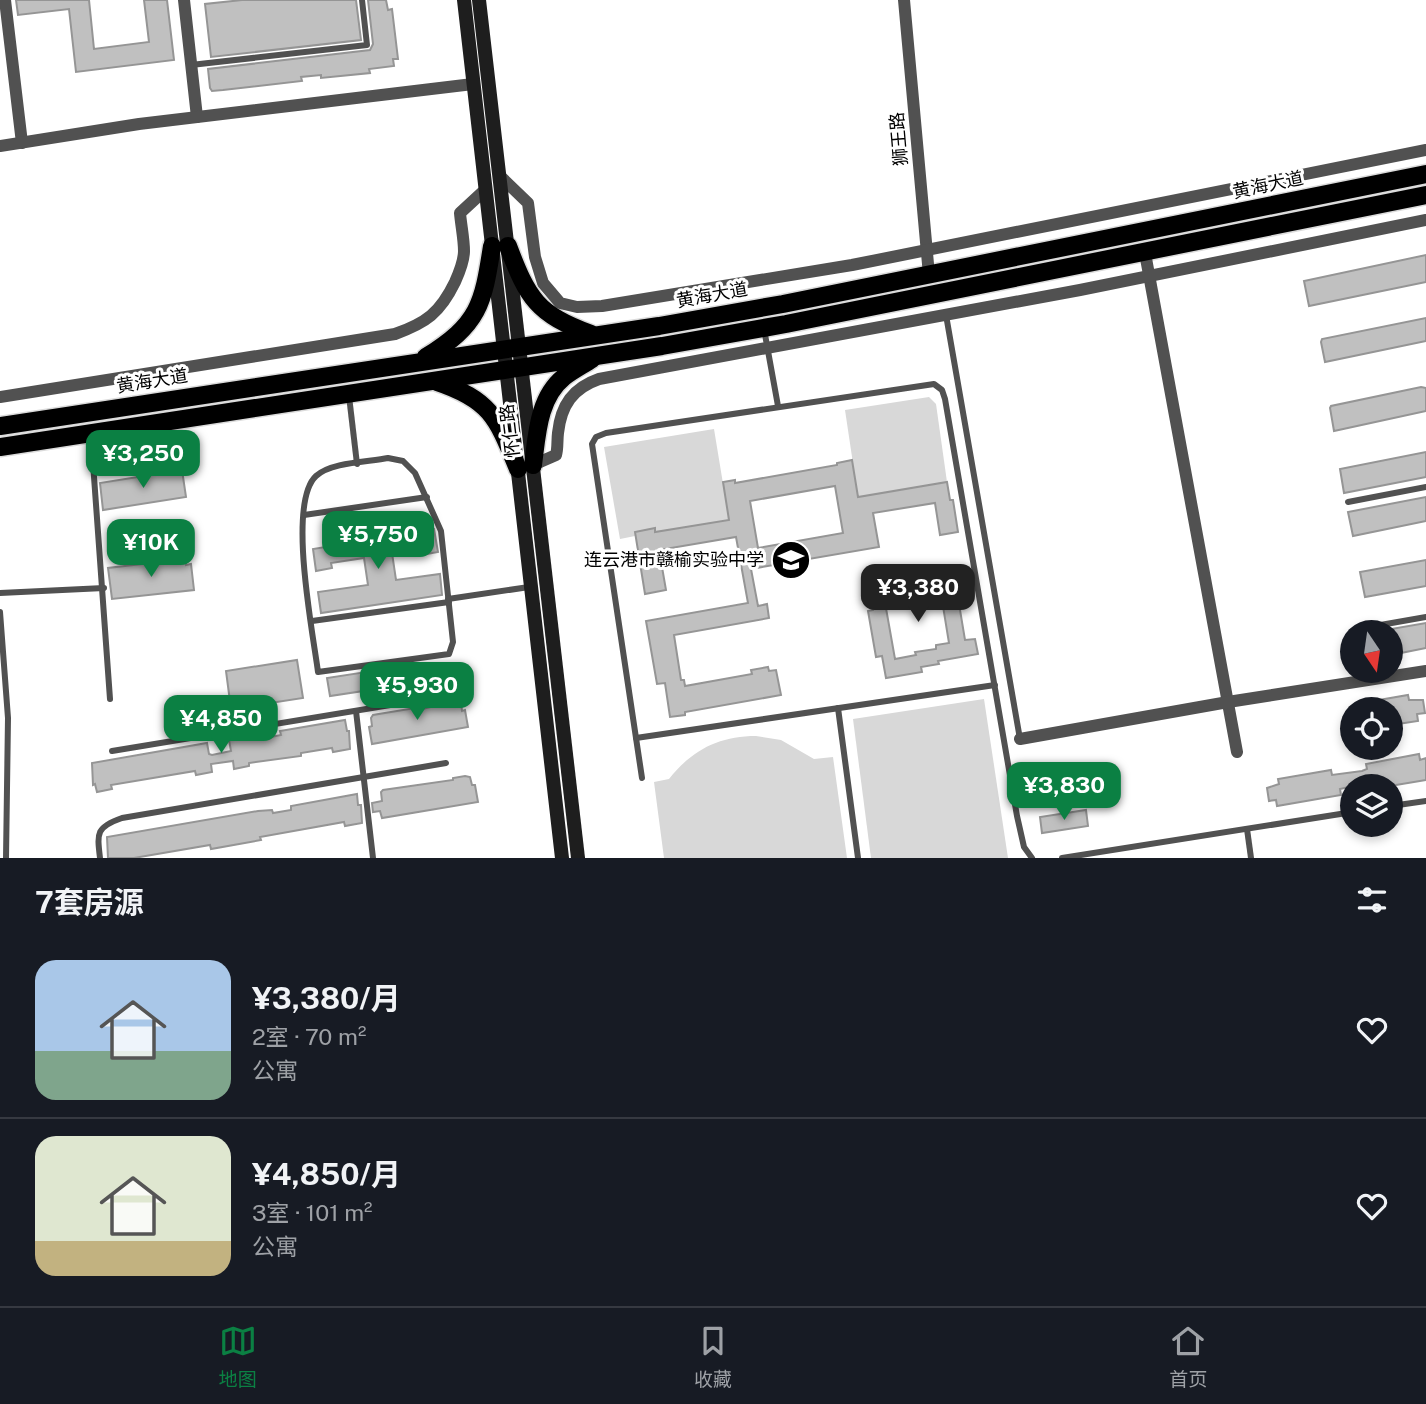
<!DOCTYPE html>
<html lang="zh">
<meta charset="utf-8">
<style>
:root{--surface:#171b24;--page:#242831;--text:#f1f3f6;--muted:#9ea1a6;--line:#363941;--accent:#0b8043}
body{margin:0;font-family:"Public Sans","Noto Sans SC",sans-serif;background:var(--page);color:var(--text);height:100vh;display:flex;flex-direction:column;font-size:26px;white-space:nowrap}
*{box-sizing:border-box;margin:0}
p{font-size:23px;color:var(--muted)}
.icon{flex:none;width:38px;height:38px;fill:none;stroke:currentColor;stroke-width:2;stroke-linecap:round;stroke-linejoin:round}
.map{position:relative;height:858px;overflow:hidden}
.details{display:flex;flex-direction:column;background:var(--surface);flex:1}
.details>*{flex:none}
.needle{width:46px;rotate:167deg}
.fabs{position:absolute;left:1340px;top:620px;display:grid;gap:14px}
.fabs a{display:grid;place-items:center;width:63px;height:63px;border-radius:50%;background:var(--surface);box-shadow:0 4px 10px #0003;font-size:35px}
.price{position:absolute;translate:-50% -60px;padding:0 16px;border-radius:14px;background:var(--accent);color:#fff;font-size:23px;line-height:46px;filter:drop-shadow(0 2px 4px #0008)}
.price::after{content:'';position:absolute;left:50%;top:42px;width:21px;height:16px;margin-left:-10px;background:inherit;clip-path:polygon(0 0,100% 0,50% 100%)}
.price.current{background:#222;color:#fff}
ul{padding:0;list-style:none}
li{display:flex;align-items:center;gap:21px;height:175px;padding:0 35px}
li+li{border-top:2px solid var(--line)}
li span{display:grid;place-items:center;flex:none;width:196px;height:140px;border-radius:21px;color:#555}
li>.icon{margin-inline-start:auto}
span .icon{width:84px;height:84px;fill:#fffc;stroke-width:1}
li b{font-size:30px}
h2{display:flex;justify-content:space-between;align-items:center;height:84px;padding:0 35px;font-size:30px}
.tab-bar{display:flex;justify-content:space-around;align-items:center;height:98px;border-top:2px solid var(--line);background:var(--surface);font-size:19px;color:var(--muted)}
.tab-bar a{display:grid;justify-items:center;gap:4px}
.tab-bar .current{color:var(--accent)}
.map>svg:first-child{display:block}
</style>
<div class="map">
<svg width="1426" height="858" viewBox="0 0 1426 858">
<rect width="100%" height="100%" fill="#fff"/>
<g fill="#d8d8d8">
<polygon points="929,397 936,404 947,482 858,497 845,410"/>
<polygon points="714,429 729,520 655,532 654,529 635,532 635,536 620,539 604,447"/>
<polygon points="984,699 1008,858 871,858 853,719"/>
<path d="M 756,736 L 781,740 L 814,759 L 833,757 L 847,858 L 664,858 L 654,782 L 669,779 C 692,750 719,736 756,736 Z"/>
</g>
<g fill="#c0c0c0" stroke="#959595" stroke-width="2" fill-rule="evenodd">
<polygon points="16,0 89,0 94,49 149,42 144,0 167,0 174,60 76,72 69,9 18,15"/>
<polygon points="242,0 356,0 361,40 211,57 205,4"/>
<polygon points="368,0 386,0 388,10 392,9 398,59 393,59 394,66 369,69 370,73 321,78 321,75 301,77 302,81 223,90 212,91 210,88 208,69 370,50 373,44"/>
<polygon points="1426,255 1426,282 1309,306 1304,281"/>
<polygon points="1426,318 1426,341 1325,362 1321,342 1322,339"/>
<polygon points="1421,387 1426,388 1426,411 1334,431 1330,408 1331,406"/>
<polygon points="1426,452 1426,477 1344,493 1340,469"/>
<path d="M 852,460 L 858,497 L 947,482 L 950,500 L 953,500 L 958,532 L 940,535 L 935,503 L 873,513 L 879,547 L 751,569 L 758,606 L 767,604 L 769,618 L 674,635 L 681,680 L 684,680 L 685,686 L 752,674 L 751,670 L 768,667 L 769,671 L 776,670 L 781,695 L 685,712 L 685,715 L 670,717 L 665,683 L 657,684 L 646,621 L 748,603 L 736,537 L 659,550 L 666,590 L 645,594 L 635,532 L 655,528 L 655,532 L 729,520 L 723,482 L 735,480 L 735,483 L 837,465 L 837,463 ZM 835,486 L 843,533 L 758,548 L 750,501 Z"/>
<polygon points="182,470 186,497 103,510 100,483"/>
<polygon points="1426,497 1426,521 1353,536 1348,512"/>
<polygon points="434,529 438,552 421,555 420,549 392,553 396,580 440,574 442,595 321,613 318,592 368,585 364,558 331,563 332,568 316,571 313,549 356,542 355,538 388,533 388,537"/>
<polygon points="185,559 186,565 191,564 194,590 112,599 108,568"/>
<polygon points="1426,560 1426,586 1365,597 1360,572"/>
<path d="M 964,575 L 967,590 L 957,592 L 965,640 L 975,639 L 978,654 L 938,661 L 939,664 L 921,667 L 922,672 L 886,678 L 882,656 L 876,657 L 868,611 L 873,610 L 869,583 L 904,577 L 905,581 L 922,578 L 923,582 ZM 905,594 L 905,597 L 923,594 L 924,598 L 933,596 L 934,602 L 942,600 L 949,643 L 936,645 L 936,649 L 915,652 L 916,655 L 895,659 L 884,597 Z"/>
<polygon points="1426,623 1426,648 1391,655 1391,629"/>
<polygon points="297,660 303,698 231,709 226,671"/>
<polygon points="461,665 463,676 330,696 327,678 405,666 407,673"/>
<polygon points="1408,695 1409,700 1423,700 1425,713 1417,714 1418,721 1391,725 1391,709 1361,709 1361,703"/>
<polygon points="455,701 455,703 461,702 462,711 465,710 468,727 372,744 369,727 372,726 371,718 373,715 421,707 422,709"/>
<polygon points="345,720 347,731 349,731 350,749 333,752 332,748 301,753 301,756 249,763 249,766 234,769 233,761 211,764 212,772 196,775 195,771 111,785 112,789 97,792 95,784 93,785 92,763 207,743 209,754 212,755 231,751 229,740 261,736 261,739 281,735 280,731"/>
<polygon points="1419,754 1420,760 1426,758 1426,780 1390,786 1353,786 1340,789 1341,795 1277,806 1276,800 1269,801 1267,788 1279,784 1278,779 1331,770 1332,775 1362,771 1367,769 1366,764"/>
<polygon points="465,776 470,777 472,785 475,785 478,802 382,818 380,811 373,812 372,803 382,801 381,792 383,790 453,780 453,778"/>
<polygon points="357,794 358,805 361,805 362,823 345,826 344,822 260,837 261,840 211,849 210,845 134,858 108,858 107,837 258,811 272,810 273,813 291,810 291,806"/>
<polygon points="1086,810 1088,826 1042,833 1040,817"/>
</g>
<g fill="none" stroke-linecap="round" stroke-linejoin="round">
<g stroke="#dbdbdb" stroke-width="21">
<g id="primary">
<path d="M 508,246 C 528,299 537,314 591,334"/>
<path d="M 426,357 C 479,324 483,305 492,246"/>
<path d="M 437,382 C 491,400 497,418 518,469"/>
<polyline points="0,426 659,326 783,304 1426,174"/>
<polyline points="0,447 662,346 786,324 1426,195"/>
<path d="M 533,465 C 537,435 538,398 564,377 C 573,370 583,365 592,359"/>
</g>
</g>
<g stroke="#515151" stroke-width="6">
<polyline points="191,65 367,45 362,0"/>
<polyline points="946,315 1020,739"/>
<polyline points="764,329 778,406"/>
<polyline points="349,396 357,464"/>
<polyline points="91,435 110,699"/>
<path d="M 388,458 L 403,461 L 415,473 L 441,531 L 453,642 L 449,654 L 318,672 C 313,633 287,503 316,476 C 331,462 368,462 388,458 Z"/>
<polyline points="1348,502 1426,487"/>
<polyline points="304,515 427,497"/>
<polyline points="0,593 104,588"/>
<polyline points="448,599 529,587"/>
<polyline points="0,612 8,718 6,858"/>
<polyline points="312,621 449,602"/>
<polyline points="1369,627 1426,617"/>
<polyline points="838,708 858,858"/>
<polyline points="356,711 373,858"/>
<polyline points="636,738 995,685"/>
<polyline points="112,751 451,695"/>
<polyline points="642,778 592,444 596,437 606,433 934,384 942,390 945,399 1017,816 1024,847 1032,858"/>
<polyline points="1391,806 1426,801"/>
<polyline points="1247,829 1251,858"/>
<path d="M 100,858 C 97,833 96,827 122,818 L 446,763"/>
<polyline points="1062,858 1353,812"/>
</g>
<g stroke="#515151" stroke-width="12">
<polyline points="5,0 22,143"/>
<polyline points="184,0 197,117"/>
<polyline points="904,0 929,275"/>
<polyline points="0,146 139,124 473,84"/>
<polyline points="500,176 528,203 535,257 543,283 560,303 577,307 602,306 852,265 1426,150"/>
<polyline points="1145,253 1237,752"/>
<path d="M 0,397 L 395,334 C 426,323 440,313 455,282 C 459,273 464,262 464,251 C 464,239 461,225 460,213 L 486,189"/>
<path d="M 533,465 L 556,455 C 558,448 557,441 558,433 C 561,405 573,388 599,379 L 1080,290 L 1426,220"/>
<polyline points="1020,739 1228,702 1426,671"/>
</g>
<g stroke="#1e1e1e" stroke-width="14">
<polyline points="464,0 562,858"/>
<polyline points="479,0 578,858"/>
</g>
<use href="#primary" stroke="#000" stroke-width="18"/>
</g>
<defs>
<g id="school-disc" transform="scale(2.0125)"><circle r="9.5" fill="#000" stroke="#fff"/><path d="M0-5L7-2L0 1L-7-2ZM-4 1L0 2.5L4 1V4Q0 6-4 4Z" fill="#fff"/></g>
</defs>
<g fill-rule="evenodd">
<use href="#school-disc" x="791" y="560"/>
</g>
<g text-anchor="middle" stroke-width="6" stroke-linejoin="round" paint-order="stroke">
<g font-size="18" fill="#000" stroke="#fff">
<text transform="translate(899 139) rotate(-95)" y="6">狮王路</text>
<text transform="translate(1268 185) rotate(-12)" y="6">黄海大道</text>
<text transform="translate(712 295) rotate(-10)" y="6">黄海大道</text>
<text transform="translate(152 381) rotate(-9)" y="6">黄海大道</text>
<text transform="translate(510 431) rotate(-97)" y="6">怀仁路</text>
</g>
<g font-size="18" fill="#000" stroke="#fff" text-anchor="end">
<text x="764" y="566">连云港市赣榆实验中学</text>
</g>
</g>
</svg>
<div class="fabs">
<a><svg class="needle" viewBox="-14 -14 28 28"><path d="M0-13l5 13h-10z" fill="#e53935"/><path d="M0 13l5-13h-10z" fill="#9ea1a6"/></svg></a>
<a><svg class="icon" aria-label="locate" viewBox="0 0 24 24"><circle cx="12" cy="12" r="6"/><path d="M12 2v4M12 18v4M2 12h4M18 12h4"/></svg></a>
<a><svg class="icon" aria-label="layers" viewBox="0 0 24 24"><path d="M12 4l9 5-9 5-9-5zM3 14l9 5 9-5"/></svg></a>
</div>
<b class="price" style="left:143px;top:490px">¥3,250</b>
<b class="price" style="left:378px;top:571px">¥5,750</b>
<b class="price" style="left:151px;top:579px">¥10K</b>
<b class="price current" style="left:918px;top:624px">¥3,380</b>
<b class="price" style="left:417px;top:722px">¥5,930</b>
<b class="price" style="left:221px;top:755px">¥4,850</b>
<b class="price" style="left:1064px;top:822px">¥3,830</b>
</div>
<section class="details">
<h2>7套房源<svg class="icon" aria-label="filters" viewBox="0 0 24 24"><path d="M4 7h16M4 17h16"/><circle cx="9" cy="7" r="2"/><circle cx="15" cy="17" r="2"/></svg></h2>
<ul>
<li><span style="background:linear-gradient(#a9c7e8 65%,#7fa58c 0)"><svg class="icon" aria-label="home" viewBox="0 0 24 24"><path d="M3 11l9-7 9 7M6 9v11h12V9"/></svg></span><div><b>¥3,380/月</b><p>2室 · 70 m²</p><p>公寓</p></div><svg class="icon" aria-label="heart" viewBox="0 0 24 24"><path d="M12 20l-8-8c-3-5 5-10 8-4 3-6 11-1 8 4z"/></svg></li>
<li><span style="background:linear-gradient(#dfe7d0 75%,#c2b280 0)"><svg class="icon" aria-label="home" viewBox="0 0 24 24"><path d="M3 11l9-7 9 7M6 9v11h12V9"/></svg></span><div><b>¥4,850/月</b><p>3室 · 101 m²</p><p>公寓</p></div><svg class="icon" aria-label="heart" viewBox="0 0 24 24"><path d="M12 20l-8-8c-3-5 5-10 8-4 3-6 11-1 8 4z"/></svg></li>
</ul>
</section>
<nav class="tab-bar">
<a class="current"><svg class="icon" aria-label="map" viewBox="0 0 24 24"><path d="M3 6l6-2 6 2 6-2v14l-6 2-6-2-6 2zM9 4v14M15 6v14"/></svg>地图</a>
<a><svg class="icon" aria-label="saved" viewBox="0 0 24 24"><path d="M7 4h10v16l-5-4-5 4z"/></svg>收藏</a>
<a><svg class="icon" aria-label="home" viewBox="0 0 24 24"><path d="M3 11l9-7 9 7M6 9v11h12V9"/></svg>首页</a>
</nav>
